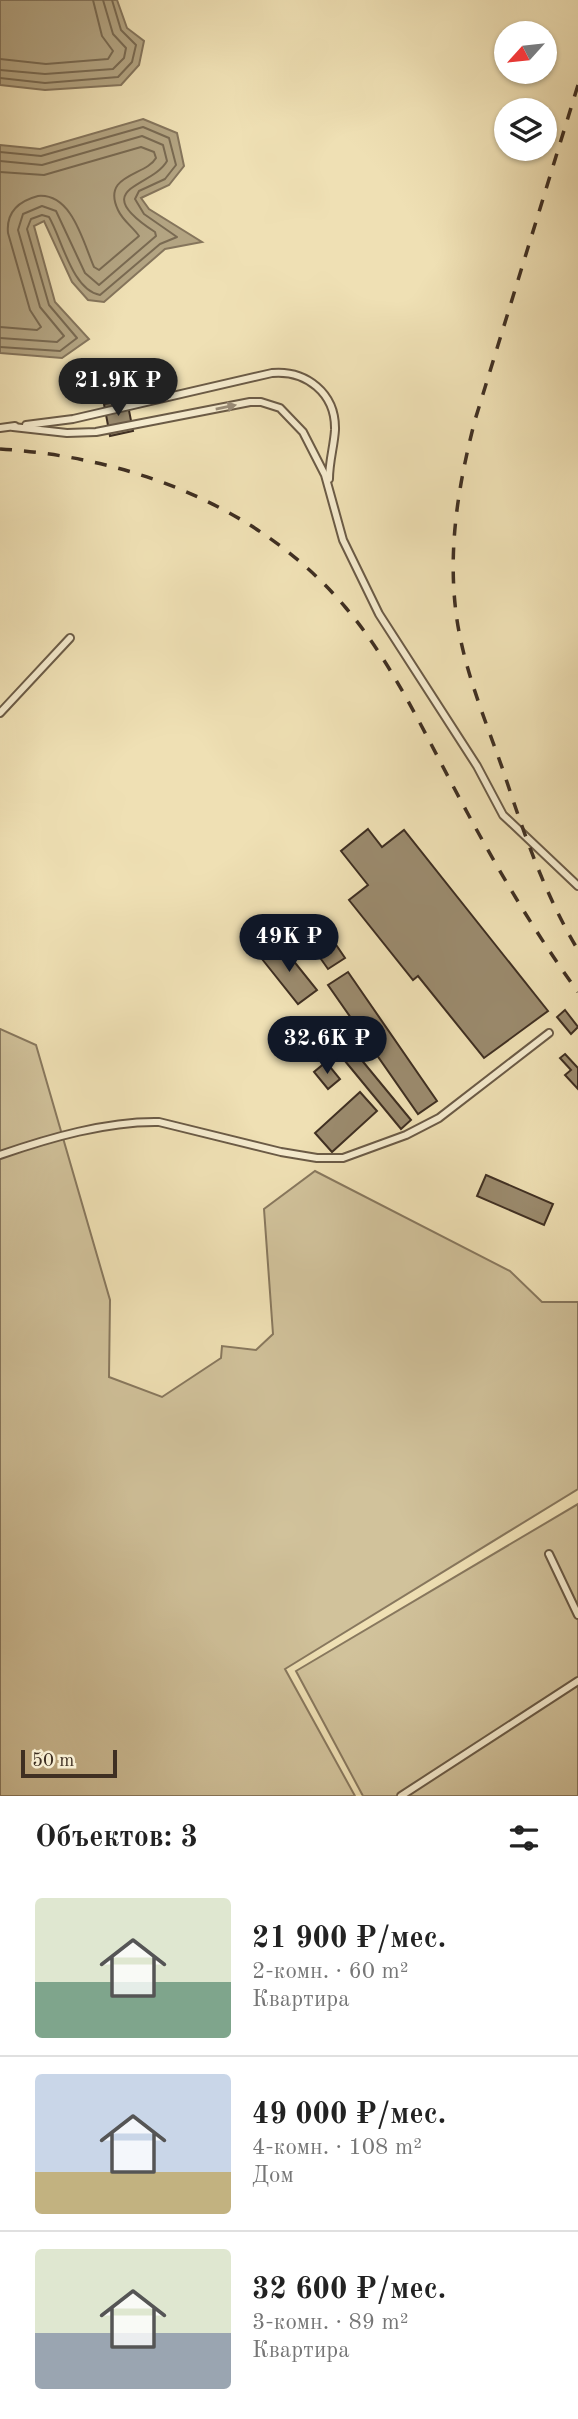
<!DOCTYPE html>
<html lang="ru">
<meta charset="utf-8">
<style>
:root{--surface:#fff;--page:#f6f6f6;--text:#222;--muted:#767676;--line:#e0e0e0;--accent:#111827}
body{margin:0;font-family:"Old Standard TT",serif;background:var(--page);color:var(--text);height:100vh;display:flex;flex-direction:column;font-size:26px;white-space:nowrap}
*{box-sizing:border-box;margin:0}
p{font-size:23px;color:var(--muted)}
.icon{flex:none;width:38px;height:38px;fill:none;stroke:currentColor;stroke-width:2;stroke-linecap:round;stroke-linejoin:round}
.map{position:relative;height:1796px;overflow:hidden}
.sheet{display:flex;flex-direction:column;background:var(--surface);flex:1}
.sheet>*{flex:none}
.needle{width:46px;rotate:243deg}
.fabs{position:absolute;left:494px;top:21px;display:grid;gap:14px}
.fabs a{display:grid;place-items:center;width:63px;height:63px;border-radius:50%;background:var(--surface);box-shadow:0 2px 5px #0004;font-size:35px}
.scale{position:absolute;left:21px;bottom:18px;width:96px;box-sizing:border-box;padding-left:7px;border:4px solid #3f2f22;border-top:0;font-size:19px;line-height:24px;white-space:nowrap;color:#3f2f22;-webkit-text-stroke:5px #f5ebce;paint-order:stroke}
.price{position:absolute;translate:-50% -60px;padding:0 16px;border-radius:24px;background:var(--accent);color:#fff;font-size:23px;line-height:46px;filter:drop-shadow(0 2px 4px #0008)}
.price::after{content:'';position:absolute;left:50%;top:42px;width:21px;height:16px;margin-left:-10px;background:inherit;clip-path:polygon(0 0,100% 0,50% 100%)}
.price.selected{background:#222;color:#fff}
ul{padding:0;list-style:none}
li{display:flex;align-items:center;gap:21px;height:175px;padding:0 35px}
li+li{border-top:2px solid var(--line)}
li span{display:grid;place-items:center;flex:none;width:196px;height:140px;border-radius:7px;color:#555}
li>.icon{margin-inline-start:auto}
span .icon{width:84px;height:84px;fill:#fffc;stroke-width:1}
li b{font-size:30px}
h2{display:flex;justify-content:space-between;align-items:center;height:84px;padding:0 35px;font-size:30px}
.map>svg:first-child{display:block}
</style>
<div class="map">
<svg width="578" height="1796" viewBox="0 0 578 1796">
<rect width="100%" height="100%" fill="#efe0b4"/>
<filter id="stains"><feTurbulence type="fractalNoise" baseFrequency=".00286" numOctaves="4"/><feColorMatrix values="0 0 0 0 .2 0 0 0 0 .09 0 0 0 0 .02 0 0 0 .5 -.17"/></filter>
<radialGradient id="worn" r=".72"><stop offset=".6" stop-color="#630" stop-opacity="0"/><stop offset="1" stop-color="#630" stop-opacity=".3"/></radialGradient>
<g fill="#d1c29b" stroke="#88785e" stroke-width="2">
<polygon points="0,1029 36,1045 110,1300 109,1377 162,1397 221,1358 222,1346 256,1350 273,1334 264,1209 315,1171 510,1271 542,1302 578,1302 578,1489 285,1669 355,1796 0,1796"/>
<polygon points="578,1504 578,1796 363,1796 296,1671"/>
</g>
<g fill="#b3a482" stroke="#85755c" stroke-width="2">
<polygon points="0,0 117,0 127,28 144,41 139,65 121,85 45,90 0,85"/>
<polygon points="143,119 177,133 184,166 169,185 141,198 149,209 202,242 165,249 104,302 88,300 72,282 44,221 34,226 55,302 89,339 62,358 0,353 0,145 40,149"/>
</g>
<g fill="none" stroke-linecap="round" stroke-linejoin="round">
<g stroke="#796a52" stroke-width="2">
<polyline points="0,59 46,64 108,59 113,51 102,36 93,0"/>
<polyline points="0,70 45,74 113,69 124,58 126,48 113,34 103,0"/>
<polyline points="0,78 45,83 118,77 132,62 136,45 121,30 112,0"/>
<path d="M 0,152 L 41,156 L 143,127 L 169,138 L 176,165 L 165,179 L 139,191 L 135,199 L 144,214 L 177,237 L 160,244 L 100,295 C 72,290 62,239 49,217 L 42,215 L 31,219 L 27,229 L 49,305 L 77,338 L 60,351 L 0,347"/>
<path d="M 0,161 L 42,165 L 142,136 L 163,145 L 167,161 C 152,188 86,187 155,232 L 156,236 L 99,285 L 85,273 L 56,211 L 42,206 L 23,214 L 18,230 L 40,307 L 64,336 L 57,342 L 0,338"/>
<path d="M 0,172 L 44,175 L 141,147 L 154,152 L 156,158 C 146,176 101,174 118,210 C 123,221 133,227 139,236 L 99,270 L 94,267 C 83,242 72,193 38,196 C 19,201 6,212 8,233 L 30,310 L 41,327 L 37,330 L 0,327"/>
</g>
</g>
<g fill="#9b8b6e" stroke="#3f2f22" stroke-width="2">
<polygon points="127,400 133,431 110,436 104,404"/>
<polygon points="368,829 382,847 404,830 548,1011 484,1058 418,976 413,980 349,900 368,885 341,851"/>
<polygon points="326,930 345,958 328,969 309,942"/>
<polygon points="280,944 317,990 298,1004 262,959"/>
<polygon points="348,972 437,1101 418,1114 328,985"/>
<polygon points="565,1010 578,1027 571,1034 557,1017"/>
<polygon points="332,1023 340,1033 329,1042 319,1029"/>
<polygon points="341,1035 411,1120 401,1129 331,1044"/>
<polygon points="565,1054 578,1068 578,1089 565,1075 571,1070 560,1058"/>
<polygon points="326,1062 340,1079 328,1089 314,1072"/>
<polygon points="360,1092 377,1111 332,1152 315,1133"/>
<polygon points="486,1175 553,1204 544,1225 477,1196"/>
</g>
<g fill="none" stroke-linecap="round" stroke-linejoin="round">
<g stroke="#6b5b46" stroke-width="10">
<g id="lane">
<path d="M 26,425 L 73,419 L 272,373 C 306,370 336,393 335,430 C 334,446 329,462 329,479"/>
<polyline points="13,427 67,433 96,432 250,402 261,402 280,408 303,432 325,475 343,540 379,614 477,766 503,815 578,886"/>
<polyline points="0,428 15,426"/>
<polyline points="0,713 70,638"/>
<path d="M 0,1155 C 49,1138 107,1121 159,1122 L 281,1152 L 317,1158 L 343,1158 L 406,1135 L 439,1118 L 549,1033"/>
<polyline points="549,1554 578,1615"/>
<polyline points="401,1796 578,1681"/>
</g>
</g>
<use href="#lane" stroke="#f5ebce" stroke-width="6"/>
<g stroke="#3f2f22" stroke-width="3.5" stroke-dasharray="12 12" stroke-linecap="butt">
<path d="M 578,85 L 475,420 C 458,486 447,552 457,620 C 465,673 487,724 504,773 C 524,834 545,895 578,950"/>
<path d="M 0,449 C 130,457 260,506 346,608 C 390,660 420,724 452,784 C 490,856 530,926 578,992"/>
</g>
</g>
<defs><path id="oneway-solid" d="M-6-.8H1V-3.2L6.5 0L1 3.2V.8H-6Z" transform="scale(1.75)"/></defs>
<use fill="#9a8d78" href="#oneway-solid" transform="translate(226 407) rotate(-11)"/>
<rect width="100%" height="100%" filter="url(#stains)"/>
<rect width="100%" height="100%" fill="url(#worn)"/>
</svg>
<div class="fabs">
<a><svg class="needle" viewBox="-14 -14 28 28"><path d="M0-13l5 13h-10z" fill="#e53935"/><path d="M0 13l5-13h-10z" fill="#767676"/></svg></a>
<a><svg class="icon" aria-label="layers" viewBox="0 0 24 24"><path d="M12 4l9 5-9 5-9-5zM3 14l9 5 9-5"/></svg></a>
</div>
<div class="scale">50 m</div>
<b class="price selected" style="left:118px;top:418px">21.9K ₽</b>
<b class="price" style="left:289px;top:974px">49K ₽</b>
<b class="price" style="left:327px;top:1076px">32.6K ₽</b>
</div>
<section class="sheet">
<h2>Объектов: 3<svg class="icon" aria-label="filters" viewBox="0 0 24 24"><path d="M4 7h16M4 17h16"/><circle cx="9" cy="7" r="2"/><circle cx="15" cy="17" r="2"/></svg></h2>
<ul>
<li><span style="background:linear-gradient(#dfe7d0 60%,#7fa58c 0)"><svg class="icon" aria-label="home" viewBox="0 0 24 24"><path d="M3 11l9-7 9 7M6 9v11h12V9"/></svg></span><div><b>21 900 ₽/мес.</b><p>2-комн. · 60 m²</p><p>Квартира</p></div></li>
<li><span style="background:linear-gradient(#c9d6e8 70%,#c2b280 0)"><svg class="icon" aria-label="home" viewBox="0 0 24 24"><path d="M3 11l9-7 9 7M6 9v11h12V9"/></svg></span><div><b>49 000 ₽/мес.</b><p>4-комн. · 108 m²</p><p>Дом</p></div></li>
<li><span style="background:linear-gradient(#dfe7d0 60%,#9aa5b1 0)"><svg class="icon" aria-label="home" viewBox="0 0 24 24"><path d="M3 11l9-7 9 7M6 9v11h12V9"/></svg></span><div><b>32 600 ₽/мес.</b><p>3-комн. · 89 m²</p><p>Квартира</p></div></li>
</ul>
</section>
